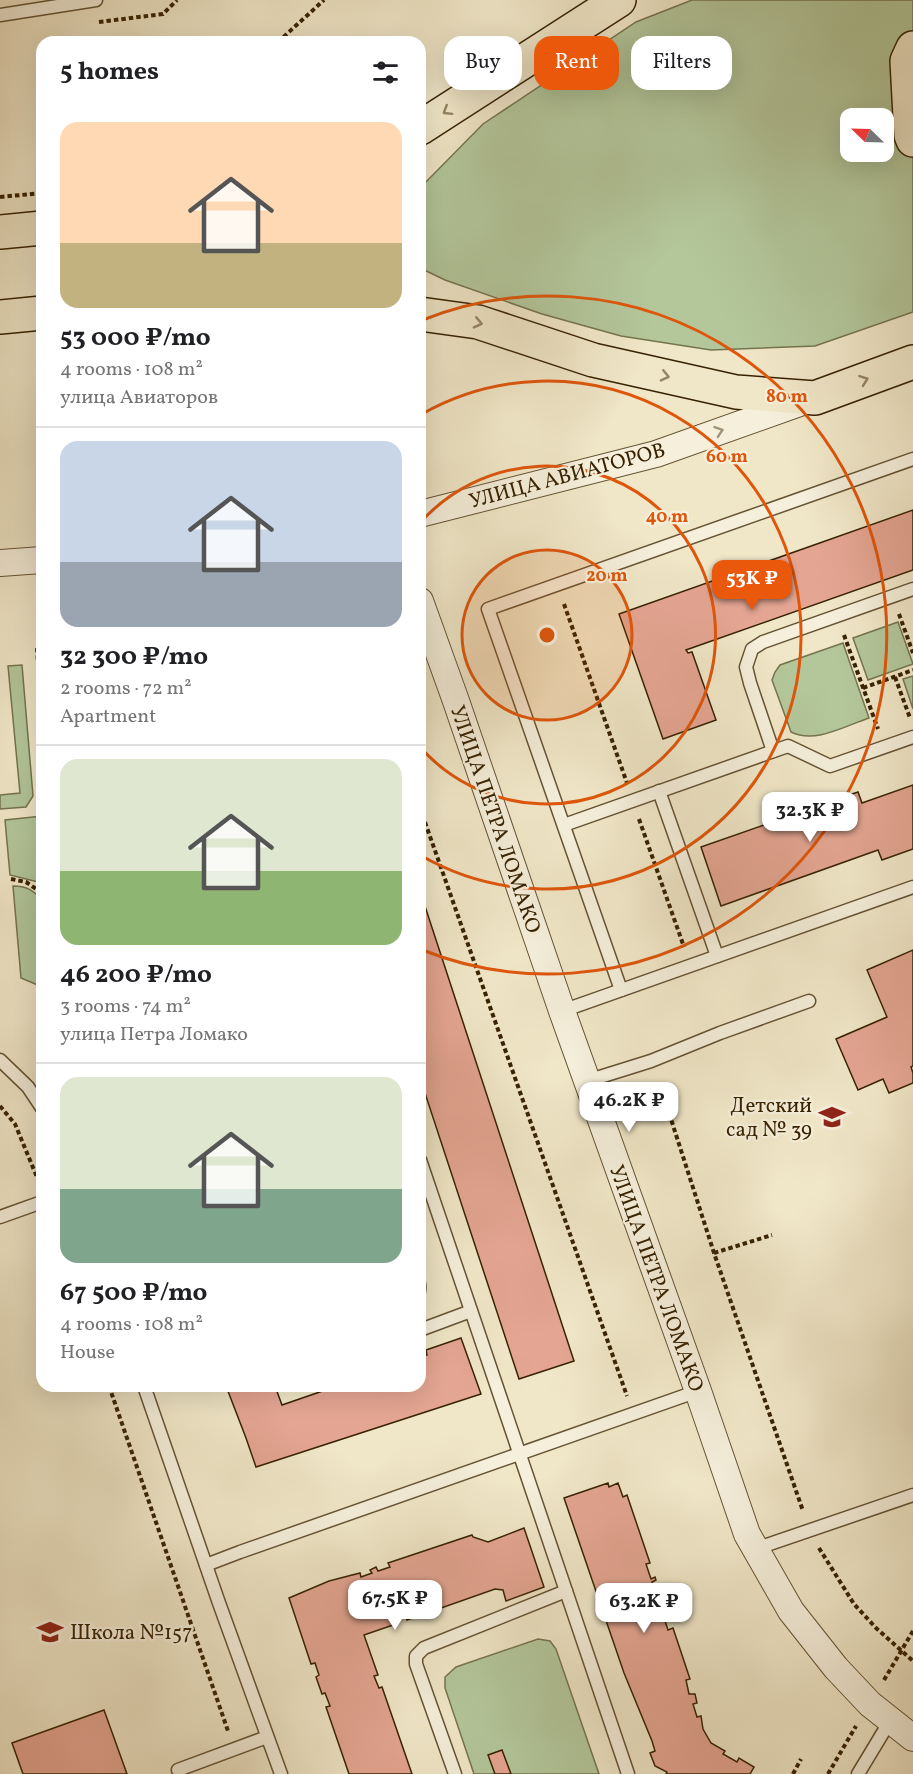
<!DOCTYPE html>
<meta charset="utf-8">
<style>
:root{--surface:#fff;--page:#f6f6f6;--text:#202124;--muted:#757577;--line:#e0e0e0;--accent:#ea580c}
body{margin:0;font-family:Vollkorn,serif;background:var(--page);color:var(--text);height:100vh;display:flex;flex-direction:column;font-size:22px;white-space:nowrap}
*{box-sizing:border-box;margin:0}
p{font-size:20px;color:var(--muted)}
.icon{flex:none;width:33px;height:33px;fill:none;stroke:currentColor;stroke-width:2;stroke-linecap:round;stroke-linejoin:round}
.map{position:relative;flex:1;overflow:hidden}
.details{position:absolute;left:36px;top:36px;width:390px;height:1356px;display:flex;flex-direction:column;background:var(--surface);border-radius:18px;box-shadow:0 6px 24px #0002}
.details>*{flex:none}
.banner{position:absolute;left:444px;top:36px;width:378px;height:54px;display:flex;gap:12px}
.needle{width:39px;rotate:293deg}
.buttons{position:absolute;left:840px;top:108px;display:grid;gap:12px}
.buttons a{display:grid;place-items:center;width:54px;height:54px;border-radius:12px;background:var(--surface);box-shadow:0 6px 24px #0002;font-size:30px}
.price{position:absolute;translate:-50% -51px;padding:0 14px;border-radius:12px;background:#fff;color:#222;font-size:20px;line-height:39px;filter:drop-shadow(0 2px 3px #0008)}
.price::after{content:'';position:absolute;left:50%;top:36px;width:18px;height:14px;margin-left:-9px;background:inherit;clip-path:polygon(0 0,100% 0,50% 100%)}
.price.on{background:var(--accent);color:#fff}
ul{padding:0;list-style:none}
li{display:grid;align-content:center;gap:12px;height:318px;padding:0 24px}
li+li{border-top:2px solid var(--line)}
li span{display:grid;place-items:center;height:186px;border-radius:18px;color:#555}
li>.icon{margin-inline-start:auto}
span .icon{width:108px;height:108px;fill:#fffc;stroke-width:1}
li b{font-size:26px}
h2{display:flex;justify-content:space-between;align-items:center;height:72px;padding:0 24px;font-size:26px}
.tag{padding:0 21px;border-radius:18px;background:var(--surface);box-shadow:0 6px 24px #0002;font-size:21px;line-height:54px}
.tag.on{background:var(--accent);color:#fff}
.map>svg:first-child{display:block}
</style>
<div class="map">
<svg width="913" height="1774" viewBox="0 0 913 1774">
<rect width="100%" height="100%" fill="#f0e7c8"/>
<filter id="stains"><feTurbulence type="fractalNoise" baseFrequency=".00333" numOctaves="4"/><feColorMatrix values="0 0 0 0 .2 0 0 0 0 .09 0 0 0 0 .02 0 0 0 .5 -.17"/></filter>
<radialGradient id="worn" r=".72"><stop offset=".6" stop-color="#630" stop-opacity="0"/><stop offset="1" stop-color="#630" stop-opacity=".3"/></radialGradient>
<g fill="#b3c79b" stroke="#75744e" stroke-width="1.5" fill-rule="evenodd">
<path d="M 692,0 L 913,0 L 913,312 L 815,346 L 711,350 L 621,336 L 542,314 L 445,280 L 420,268 L 420,187 L 424,184 L 483,124 L 636,22 ZM 850,118 L 884,118 L 884,152 L 850,152 Z"/>
<polygon points="898,622 913,664 868,680 853,638"/>
<path d="M 843,643 L 869,718 C 845,726 815,744 791,732 L 772,680 L 775,672 L 780,665 Z"/>
<polygon points="22,665 33,796 26,807 0,809 0,795 20,793 8,666"/>
<polygon points="913,676 913,709 903,679"/>
<polygon points="42,816 42,883 10,875 5,820"/>
<path d="M 13,886 C 27,886 32,890 42,899 L 42,981 L 40,986 L 21,978 Z"/>
<path d="M 420,1264 C 425,1279 431,1290 420,1304 Z"/>
<polygon points="538,1639 550,1641 556,1649 599,1774 474,1774 445,1688 445,1677 456,1667"/>
</g>
<g fill="#e4a592" stroke="#372201" stroke-width="1.5">
<polygon points="913,510 913,570 686,650 688,653 692,652 716,720 663,739 619,614"/>
<polygon points="913,785 913,849 882,860 878,850 721,906 701,847 858,792 862,803"/>
<polygon points="420,891 574,1361 519,1379 420,1078"/>
<polygon points="913,950 913,1066 911,1067 913,1073 913,1083 889,1093 883,1079 858,1090 836,1039 887,1017 867,970"/>
<polygon points="461,1338 481,1394 256,1467 246,1438 226,1386 275,1386 282,1405 337,1386 420,1386 420,1357 427,1355 426,1350"/>
<polygon points="608,1483 609,1487 618,1483 623,1497 627,1495 650,1563 646,1564 651,1579 655,1577 656,1580 652,1582 656,1594 660,1593 662,1598 658,1599 662,1612 667,1611 668,1613 663,1615 668,1630 673,1628 690,1679 686,1680 689,1694 695,1694 697,1703 693,1704 697,1717 701,1716 703,1729 711,1743 725,1751 723,1754 737,1762 739,1758 754,1767 750,1774 666,1774 667,1772 655,1766 650,1753 655,1751 652,1741 624,1673 564,1498"/>
<polygon points="524,1528 544,1587 506,1601 503,1590 495,1589 407,1620 406,1616 395,1620 396,1624 364,1635 378,1675 374,1676 379,1688 382,1687 412,1774 349,1774 326,1707 330,1706 325,1693 322,1694 316,1677 319,1675 315,1663 311,1664 289,1598 329,1581 360,1573 361,1577 372,1573 370,1570 376,1567 378,1571 390,1567 388,1563 472,1535 473,1537 488,1542"/>
<polygon points="104,1710 127,1774 23,1774 12,1743"/>
<polygon points="502,1750 511,1774 495,1774 488,1755"/>
</g>
<g fill="none" stroke-linecap="round" stroke-linejoin="round">
<g stroke="#655333" stroke-width="15">
<g id="lane">
<polyline points="0,15 96,0"/>
<polyline points="773,751 750,683 746,667 752,649 763,642 913,589"/>
<polyline points="659,791 717,956"/>
<polyline points="564,825 788,746 830,766 913,737"/>
<polyline points="621,990 488,609 913,459"/>
<polyline points="562,1011 913,887"/>
<polyline points="0,1060 28,1087 42,1108"/>
<polyline points="587,1081 651,1061 720,1033 809,1001"/>
<polyline points="420,1160 628,1774"/>
<polyline points="0,1217 42,1202"/>
<polyline points="420,1330 471,1311"/>
<polyline points="144,1386 219,1603 281,1774"/>
<polyline points="755,1549 913,1495"/>
<polyline points="206,1565 240,1552 698,1391"/>
<polyline points="178,1770 267,1737"/>
<polyline points="455,1774 416,1664 416,1656 424,1648 566,1591"/>
<polyline points="858,1774 890,1721"/>
</g>
</g>
<g stroke="#655333" stroke-width="28">
<g id="street">
<polyline points="420,514 656,454 808,400"/>
<polyline points="0,563 42,560"/>
<polyline points="420,601 456,701 562,1011 698,1391 747,1534 791,1611 836,1668 870,1704 913,1738"/>
</g>
</g>
<g stroke="#372201" stroke-width="36">
<g id="primary">
<polyline points="913,48 907,61 911,135 913,140"/>
<polyline points="420,128 619,0"/>
<polyline points="0,232 42,228"/>
<polyline points="420,314 478,322 593,360 736,392 815,398 913,362"/>
<polyline points="0,317 42,313"/>
</g>
</g>
<g stroke="#372201" stroke-width="4" stroke-dasharray="4.5 3" stroke-linecap="butt">
<polyline points="99,22 163,14 177,0"/>
<polyline points="278,42 324,0"/>
<polyline points="0,197 42,193"/>
<polyline points="564,604 627,783"/>
<polyline points="899,614 913,653"/>
<polyline points="844,635 878,729"/>
<polyline points="37,648 42,726"/>
<polyline points="895,677 910,718"/>
<polyline points="863,688 913,670"/>
<polyline points="420,808 627,1396"/>
<polyline points="639,819 684,947"/>
<polyline points="11,879 26,882 42,893"/>
<polyline points="660,1085 714,1253 803,1511"/>
<polyline points="0,1106 15,1124 39,1182"/>
<polyline points="714,1253 772,1235"/>
<polyline points="109,1386 228,1731"/>
<polyline points="819,1548 854,1604 876,1628 913,1661"/>
<polyline points="884,1680 913,1631"/>
<polyline points="793,1774 801,1759"/>
<polyline points="828,1774 856,1726"/>
</g>
<use href="#lane" stroke="#f5efdb" stroke-width="12"/>
<use href="#street" stroke="#f5efdb" stroke-width="26"/>
<use href="#primary" stroke="#f0e7c8" stroke-width="33"/>
</g>
<defs><path id="oneway-chevron" d="M-2-3.5L2.5 0L-2 3.5" fill="none" stroke-width="1.6" stroke-linecap="round" stroke-linejoin="round" transform="scale(1.5)"/></defs>
<g stroke="#948464">
<use href="#oneway-chevron" transform="translate(447 111) rotate(148)"/>
<use href="#oneway-chevron" transform="translate(478 323) rotate(13)"/>
<use href="#oneway-chevron" transform="translate(665 376) rotate(13)"/>
<use href="#oneway-chevron" transform="translate(864 380) rotate(-20)"/>
</g>
<use stroke="#a09379" href="#oneway-chevron" transform="translate(719 431) rotate(-19)"/>
<circle cx="547" cy="635" r="85" fill="#df560b" fill-opacity=".12"/>
<g fill="none" stroke="#df560b" stroke-width="3">
<circle cx="547" cy="635" r="85"/>
<path d="M420 523A169 169 0 1 1 420 747"/>
<path d="M422 414A254 254 0 1 1 420 855"/>
<path d="M420 321A339 339 0 1 1 420 949"/>
</g>
<defs>
<g id="school-bare" transform="scale(2.07)"><path d="M0-5L7-2L0 1L-7-2ZM-4 1L0 2.5L4 1V4Q0 6-4 4Z" fill="#8f2418" stroke="#f5efdb" stroke-width="2.5" paint-order="stroke"/></g>
</defs>
<g fill-rule="evenodd">
<use href="#school-bare" x="832" y="1117"/>
<use href="#school-bare" x="50" y="1632"/>
</g>
<g text-anchor="middle" stroke-width="4.5" stroke-linejoin="round" paint-order="stroke">
<g font-size="21" fill="#372201" stroke="#f5efdb">
<text transform="translate(567 475) rotate(-15)" y="7">УЛИЦА АВИАТОРОВ</text>
<text transform="translate(496 819) rotate(71)" y="7">УЛИЦА ПЕТРА ЛОМАКО</text>
<text transform="translate(657 1278) rotate(70)" y="7">УЛИЦА ПЕТРА ЛОМАКО</text>
</g>
<g font-size="21" fill="#372201" stroke="#f5efdb" text-anchor="end">
<text x="812" y="1112">Детский<tspan x="812" dy="24">сад № 39</tspan></text>
<text x="70" y="1639" text-anchor="start">Школа №157</text>
</g>
</g>
<circle cx="547" cy="635" r="9" fill="#df560b" stroke="#f5efdb" stroke-width="3"/>
<g font-size="18" text-anchor="middle" font-weight="bold" fill="#df560b" stroke="#f5efdb" stroke-width="4.5" stroke-linejoin="round" paint-order="stroke">
<text x="787" y="402">80 m</text>
<text x="727" y="462">60 m</text>
<text x="667" y="522">40 m</text>
<text x="607" y="581">20 m</text>
</g>
<rect width="100%" height="100%" filter="url(#stains)"/>
<rect width="100%" height="100%" fill="url(#worn)"/>
</svg>
<div class="buttons">
<a><svg class="needle" viewBox="-14 -14 28 28"><path d="M0-13l5 13h-10z" fill="#e53935"/><path d="M0 13l5-13h-10z" fill="#757577"/></svg></a>
</div>
<b class="price on" style="left:752px;top:611px">53K ₽</b>
<b class="price" style="left:810px;top:843px">32.3K ₽</b>
<b class="price" style="left:629px;top:1133px">46.2K ₽</b>
<b class="price" style="left:395px;top:1631px">67.5K ₽</b>
<b class="price" style="left:644px;top:1634px">63.2K ₽</b>
<div class="banner">
<a class="tag">Buy</a>
<a class="tag on">Rent</a>
<a class="tag">Filters</a>
</div>
<section class="details">
<h2>5 homes<svg class="icon" aria-label="filters" viewBox="0 0 24 24"><path d="M4 7h16M4 17h16"/><circle cx="9" cy="7" r="2"/><circle cx="15" cy="17" r="2"/></svg></h2>
<ul>
<li><span style="background:linear-gradient(#ffd9b3 65%,#c2b280 0)"><svg class="icon" aria-label="home" viewBox="0 0 24 24"><path d="M3 11l9-7 9 7M6 9v11h12V9"/></svg></span><div><b>53 000 ₽/mo</b><p>4 rooms · 108 m²</p><p>улица Авиаторов</p></div></li>
<li><span style="background:linear-gradient(#c9d6e8 65%,#9aa5b1 0)"><svg class="icon" aria-label="home" viewBox="0 0 24 24"><path d="M3 11l9-7 9 7M6 9v11h12V9"/></svg></span><div><b>32 300 ₽/mo</b><p>2 rooms · 72 m²</p><p>Apartment</p></div></li>
<li><span style="background:linear-gradient(#dfe7d0 60%,#8fb573 0)"><svg class="icon" aria-label="home" viewBox="0 0 24 24"><path d="M3 11l9-7 9 7M6 9v11h12V9"/></svg></span><div><b>46 200 ₽/mo</b><p>3 rooms · 74 m²</p><p>улица Петра Ломако</p></div></li>
<li><span style="background:linear-gradient(#dfe7d0 60%,#7fa58c 0)"><svg class="icon" aria-label="home" viewBox="0 0 24 24"><path d="M3 11l9-7 9 7M6 9v11h12V9"/></svg></span><div><b>67 500 ₽/mo</b><p>4 rooms · 108 m²</p><p>House</p></div></li>
</ul>
</section>
</div>
